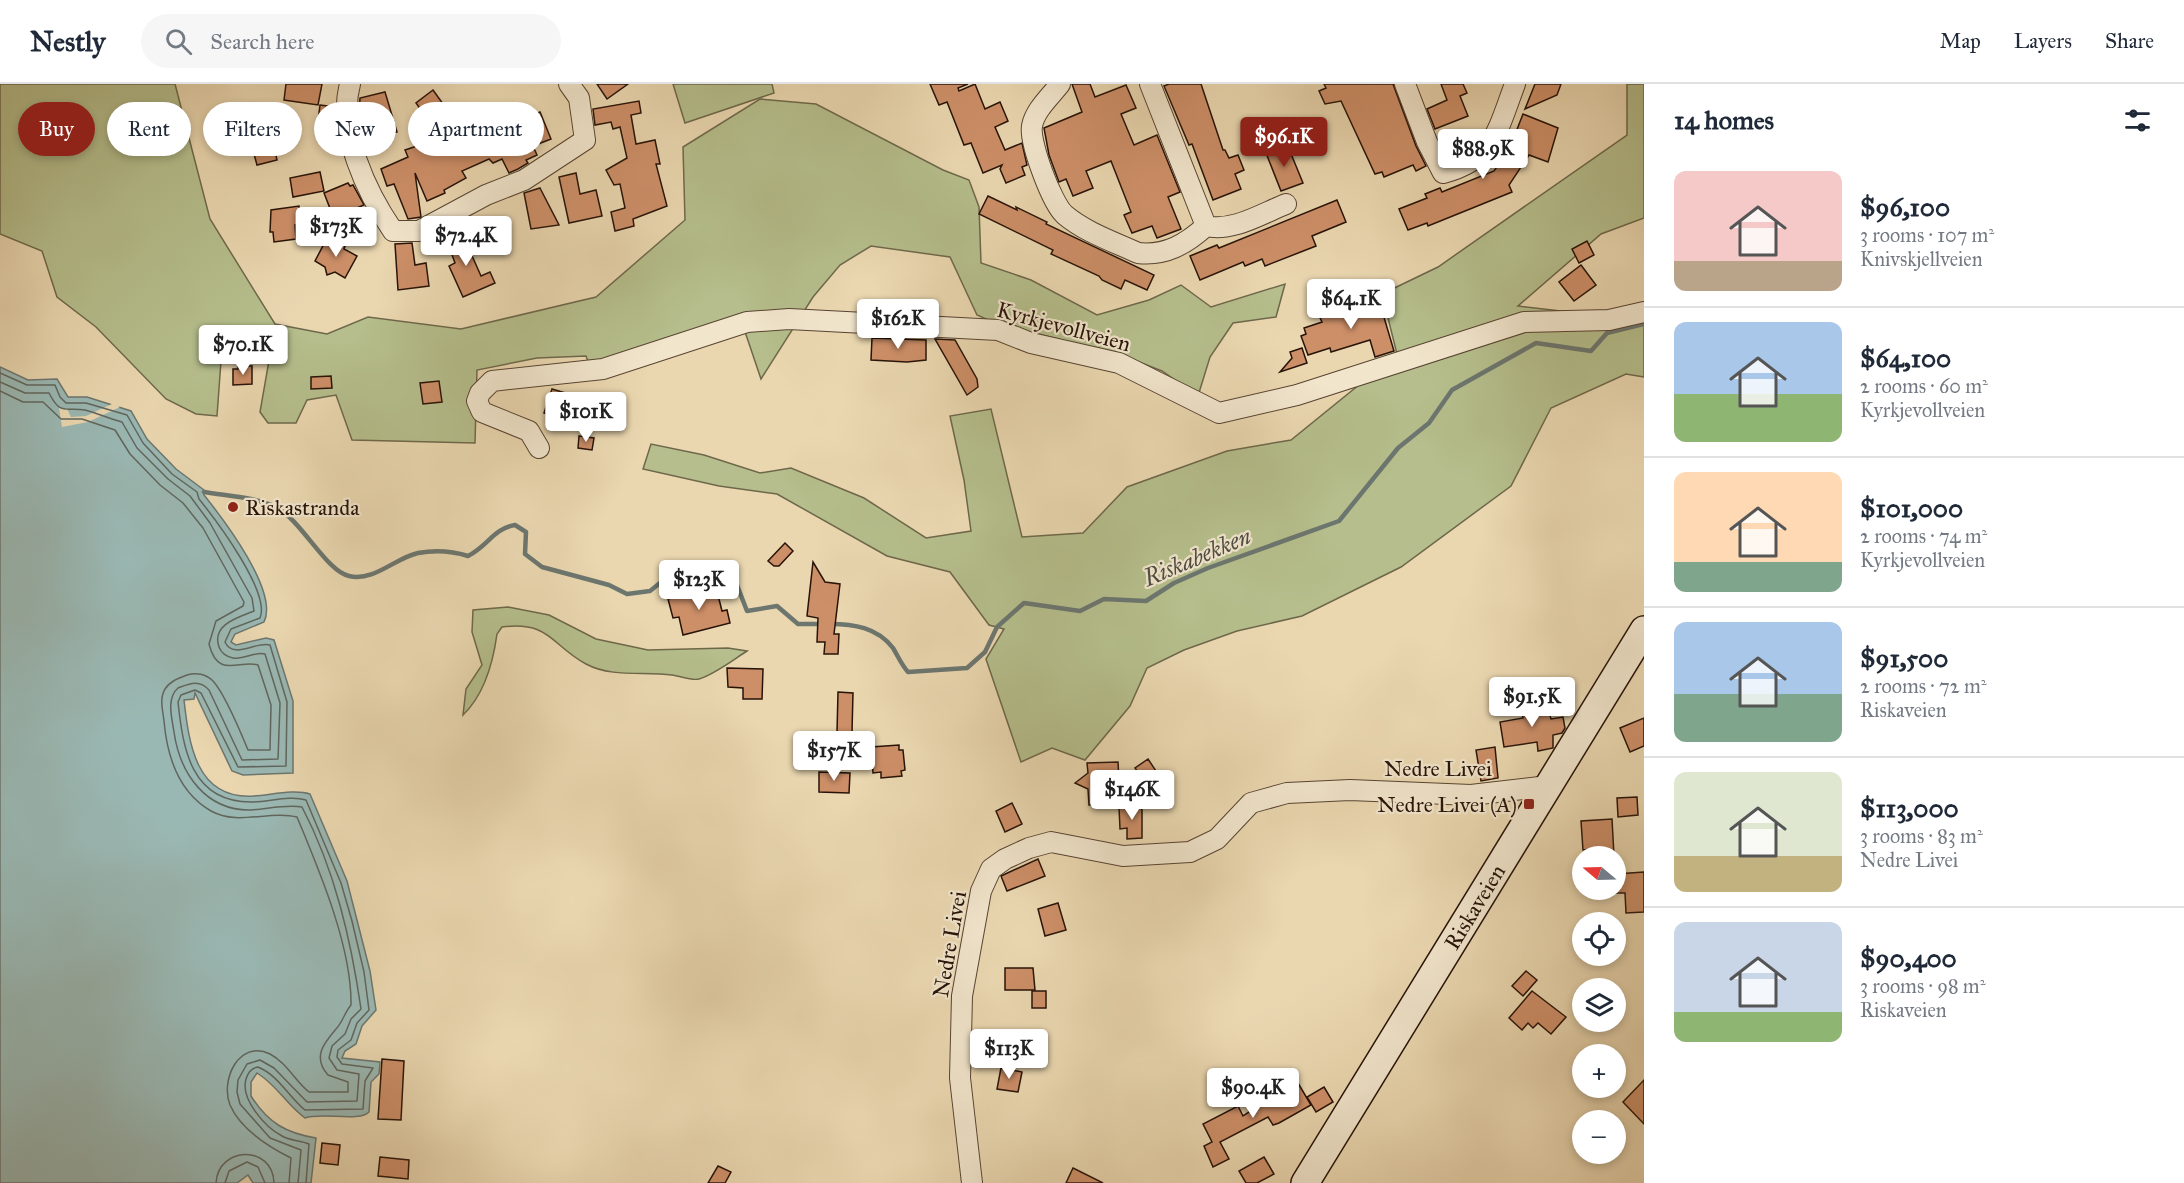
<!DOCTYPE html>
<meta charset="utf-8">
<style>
:root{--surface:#fff;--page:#f6f6f7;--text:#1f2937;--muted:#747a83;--line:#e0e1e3;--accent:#8f2418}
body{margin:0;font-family:"IM FELL Great Primer",serif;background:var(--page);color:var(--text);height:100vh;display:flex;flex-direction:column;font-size:22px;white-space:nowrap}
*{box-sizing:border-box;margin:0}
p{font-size:20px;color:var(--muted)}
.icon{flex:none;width:33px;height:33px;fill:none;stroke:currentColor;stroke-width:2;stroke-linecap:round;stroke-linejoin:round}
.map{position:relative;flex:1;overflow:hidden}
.drawer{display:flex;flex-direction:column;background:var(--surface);width:540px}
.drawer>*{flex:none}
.guide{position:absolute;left:18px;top:18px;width:570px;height:54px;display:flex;gap:12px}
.needle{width:39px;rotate:289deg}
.controls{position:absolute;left:1572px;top:762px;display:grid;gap:12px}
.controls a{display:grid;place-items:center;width:54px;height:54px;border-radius:50%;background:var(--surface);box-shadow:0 3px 9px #0003;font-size:30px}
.price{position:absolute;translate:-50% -51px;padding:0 14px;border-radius:6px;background:#fff;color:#222;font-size:20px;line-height:39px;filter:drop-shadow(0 2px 3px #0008)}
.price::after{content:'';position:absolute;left:50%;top:36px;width:18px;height:14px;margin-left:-9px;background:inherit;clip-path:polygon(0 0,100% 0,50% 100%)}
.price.on{background:var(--accent);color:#fff}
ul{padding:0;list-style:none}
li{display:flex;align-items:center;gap:18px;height:150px;padding:0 30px}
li+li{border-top:2px solid var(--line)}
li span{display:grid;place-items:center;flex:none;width:168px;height:120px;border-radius:12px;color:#555}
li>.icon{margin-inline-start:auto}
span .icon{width:72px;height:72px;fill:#fffc;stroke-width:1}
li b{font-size:26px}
h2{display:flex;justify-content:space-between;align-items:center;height:72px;padding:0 30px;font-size:26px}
.tag{padding:0 21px;border-radius:27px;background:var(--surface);box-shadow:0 3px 9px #0003;font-size:21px;line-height:54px}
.tag.on{background:var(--accent);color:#fff}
header{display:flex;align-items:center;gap:36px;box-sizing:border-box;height:84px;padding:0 30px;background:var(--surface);border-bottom:2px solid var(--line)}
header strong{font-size:28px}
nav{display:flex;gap:33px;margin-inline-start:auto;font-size:21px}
.search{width:420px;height:54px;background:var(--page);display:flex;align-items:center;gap:15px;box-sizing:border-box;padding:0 21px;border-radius:33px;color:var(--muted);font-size:22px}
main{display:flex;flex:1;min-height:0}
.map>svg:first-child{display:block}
</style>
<header>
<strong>Nestly</strong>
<div class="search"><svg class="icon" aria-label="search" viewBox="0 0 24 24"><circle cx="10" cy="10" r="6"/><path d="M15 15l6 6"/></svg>Search here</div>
<nav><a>Map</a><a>Layers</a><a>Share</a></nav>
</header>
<main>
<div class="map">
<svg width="1644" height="1099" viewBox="0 0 1644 1099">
<rect width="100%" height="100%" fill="#ead7b0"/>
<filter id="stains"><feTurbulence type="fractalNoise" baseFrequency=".00333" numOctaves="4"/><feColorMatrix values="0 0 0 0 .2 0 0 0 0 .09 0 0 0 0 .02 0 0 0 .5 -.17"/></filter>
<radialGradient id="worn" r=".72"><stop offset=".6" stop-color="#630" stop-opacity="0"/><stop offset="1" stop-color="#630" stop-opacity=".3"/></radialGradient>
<g fill="#b5be8c" stroke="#6e684a" stroke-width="1.5">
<polygon points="0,0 175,0 210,135 275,240 327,250 368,233 461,245 596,213 685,136 683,63 760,15 816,20 943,86 969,96 979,123 981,179 1031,196 1097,231 1149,216 1181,201 1211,223 1285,200 1276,233 1233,239 1210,273 1198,312 1162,287 1121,271 995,239 977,231 950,173 871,162 840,181 813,213 761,295 740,233 590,283 586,272 537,274 477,286 475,359 352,356 336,311 307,316 296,339 268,339 260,328 271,265 242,258 221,277 217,332 196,330 166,315 96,243 57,213 42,167 0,150"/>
<polygon points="673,0 772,0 774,9 685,39"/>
<polygon points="1627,0 1644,0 1644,134 1601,150 1518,222 1578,229 1630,227 1644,242 1644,293 1626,290 1551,324 1511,402 1401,483 1302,532 1237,547 1184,566 1147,584 1130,622 1085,676 1052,664 1021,678 986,575 1004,545 989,541 950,488 887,472 777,410 719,402 643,385 651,360 704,371 760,389 791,384 864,414 926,454 971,447 964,396 950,332 991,325 1022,453 1083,449 1127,403 1227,367 1291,356 1397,270 1382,210 1438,183 1627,51"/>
<path d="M 508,523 L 549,531 L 596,555 L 648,566 L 728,564 L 747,567 C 733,576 715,590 699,595 C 692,597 680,592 672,591 C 644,587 612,594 586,580 C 551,561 550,537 502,543 L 497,550 C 493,579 484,611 463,631 L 466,605 L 482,581 L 472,548 L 473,526 Z"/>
</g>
<path fill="#9ab8b3" stroke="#6c766f" stroke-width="1.5" d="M 0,283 L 28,296 L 57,295 L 68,313 L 87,313 L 131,327 L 147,355 L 176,385 L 204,406 L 204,411 C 224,436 279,508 264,538 L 235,550 L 231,558 L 236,561 L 266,554 L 274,556 L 293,617 L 293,689 L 243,691 L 232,687 L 195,609 L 194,615 L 184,616 C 189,660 196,716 254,712 C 271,711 294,705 310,710 L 347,797 L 370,887 L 376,926 L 362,942 L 356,960 L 345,967 L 342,974 L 380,978 L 379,990 L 371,998 L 369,1028 C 360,1038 321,1028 305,1034 C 287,1021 278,1003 260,991 L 257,989 L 251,998 L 251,1012 C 268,1039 286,1049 316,1054 L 311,1099 L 253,1099 L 248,1091 L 237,1099 L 0,1099 Z"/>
<polygon fill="#ead7b0" points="114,319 120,323 88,338 62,343 59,324 67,325 71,333 86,332"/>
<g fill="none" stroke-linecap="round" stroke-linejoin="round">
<g stroke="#60665e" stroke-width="1.5">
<path d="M 0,289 L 27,301 L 55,301 L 60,313 L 66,319 L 86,319 L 127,331 L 143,359 L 172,390 L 197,408 L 199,415 C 216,436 271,509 260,534 L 231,545 L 225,558 C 233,576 256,557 270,561 L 287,618 L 286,682 L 238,683 L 201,609 L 195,606 L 181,611 L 178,618 C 183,665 191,718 251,718 C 268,718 290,711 306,716 L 341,799 L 352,837 L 364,888 L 369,926 L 357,939 L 351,956 L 338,966 L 337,973 L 342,980 L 373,984 L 365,997 L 363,1025 L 305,1026 C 289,1013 278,991 258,983 C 251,984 248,988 246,995 C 240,1015 265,1043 282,1052 C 290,1057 300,1056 309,1060 L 306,1099"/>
<path d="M 0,298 L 25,309 L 49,309 C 61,332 64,323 85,326 C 97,329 110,335 122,338 L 137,364 L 168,395 L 190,412 L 210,439 L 252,514 L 254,527 C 240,533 211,540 219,563 C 221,569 227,573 233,574 C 244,576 255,567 265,570 L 280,619 L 278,675 L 242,676 L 209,606 C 199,595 189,600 178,604 C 166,614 172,635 174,648 C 180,690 206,727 251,726 C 267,725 287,720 302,723 C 335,786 351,856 361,925 L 351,935 L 345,950 L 332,962 L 329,974 L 337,986 L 359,990 L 357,1017 L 307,1018 L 274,984 L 260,976 L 247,980 L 238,996 L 237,1008 L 240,1020 L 270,1054 L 301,1066 L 298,1099"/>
<path d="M 0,307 L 23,318 L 43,318 L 61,335 L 82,335 L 115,346 L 130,370 L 160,401 L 183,419 L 203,444 L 244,518 L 243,522 L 216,537 L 209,560 C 218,596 240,575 258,581 L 271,621 L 270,666 L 248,666 C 241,649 225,610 213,597 C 206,590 196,588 187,591 C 179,594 170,597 165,605 C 159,615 163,627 164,637 C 167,672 178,708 211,727 C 238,742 270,726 297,733 C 319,786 352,863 351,921 C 345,928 342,939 336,945 C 324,959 312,973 328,991 L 348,998 L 348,1008 L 309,1008 C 295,997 287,979 270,970 C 239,955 220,996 230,1021 C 241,1046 269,1063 291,1074 L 289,1099"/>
<path d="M 216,1099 C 218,1062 273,1060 274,1099"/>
<polyline points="225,1099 229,1087 247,1078 258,1083 265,1099"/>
</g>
<g stroke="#6c766f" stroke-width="4.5">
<path d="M 204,408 C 227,412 255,413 276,423 C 301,436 327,488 349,492 C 374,498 395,474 418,469 C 435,466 452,467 468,472 C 488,462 493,445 515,441 L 526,448 L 525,470 L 542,483 L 609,501 L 627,510 L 650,507 L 670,491 L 700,482 L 719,482 L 735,496 L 747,527 L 777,522 L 798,540 L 821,540"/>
<path d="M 830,540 C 853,540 877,543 893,564 C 898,572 901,580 908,588 L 967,584 L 985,568 L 997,543 L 1024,519 L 1080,527 L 1104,515 L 1146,517 L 1174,499 L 1208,484 L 1339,437 L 1398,364 L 1429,339 L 1452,306 L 1536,259 L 1591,267 L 1607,249 L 1644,240"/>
</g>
</g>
<g fill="#cd8f68" stroke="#271308" stroke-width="1.5">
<polygon points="286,0 322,0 318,21 284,16"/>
<polygon points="597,0 628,0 607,15"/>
<polygon points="930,0 968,0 958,4 959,7 975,0 985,25 1000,18 1008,37 995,43 1005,66 1022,59 1027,81 1022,83 1025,91 1006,99 1000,85 1002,81 983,89 971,59 964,61 947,18 939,21"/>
<polygon points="1072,0 1090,0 1095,13 1126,1 1136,24 1121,30 1134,61 1157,51 1180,108 1168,113 1181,145 1157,154 1152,142 1132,149 1124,131 1131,128 1111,77 1086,87 1093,104 1073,112 1066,95 1059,98 1049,71 1044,44 1082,28"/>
<polygon points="1169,0 1201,0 1223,66 1225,66 1229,74 1238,71 1244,86 1235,90 1241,105 1213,116 1192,60 1189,61 1164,2"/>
<polygon points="1324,0 1393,0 1416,62 1426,82 1416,87 1413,81 1384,93 1382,88 1375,90 1341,17 1325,20 1319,7 1326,4"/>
<polygon points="1441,0 1463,0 1467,9 1460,12 1468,32 1435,45 1427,25 1447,16"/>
<polygon points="1535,0 1561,0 1557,11 1525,25"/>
<polygon points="433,6 448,27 458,19 477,44 497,35 501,44 540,28 551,55 533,62 537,71 526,76 528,79 518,85 509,89 502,75 493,79 489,75 462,87 466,94 444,106 445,109 427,117 415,89 421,133 408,135 394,100 387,102 381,85 408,73 405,66 441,54 416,19"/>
<polygon points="385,8 397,48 368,55 362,32 359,33 360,14"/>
<polygon points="639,17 641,29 631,31 636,60 655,56 660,80 656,80 667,122 633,135 634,142 615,147 611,128 625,124 620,100 614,101 606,86 627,74 620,43 613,45 611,38 595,41 593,25"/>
<polygon points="320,21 335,23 333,40 318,37"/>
<polygon points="1523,30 1558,44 1548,78 1529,71 1509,101 1512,108 1428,142 1427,139 1408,146 1399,125 1427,114 1425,110 1440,104 1442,108 1494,87 1504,73 1513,79 1524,51 1516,48"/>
<polygon points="254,31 269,41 277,76 257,81 250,55 236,58 231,37"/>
<polygon points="1287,60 1303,99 1281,107 1266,69"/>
<polygon points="320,88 324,107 293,113 290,94"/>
<polygon points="576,89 580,110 596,106 602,132 569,139 559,93"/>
<polygon points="348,99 350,102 353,101 364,121 338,132 335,126 331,127 324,109"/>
<polygon points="540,104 559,141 531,145 524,109"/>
<polygon points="988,112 1017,126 1016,123 1047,138 1046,140 1154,191 1147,206 1125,196 1121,205 1102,196 1099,192 1051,170 1053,166 979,130"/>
<polygon points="1337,116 1346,138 1312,152 1316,162 1265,182 1262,175 1245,182 1243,178 1200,196 1190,172 1217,161 1219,164"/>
<polygon points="299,122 301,139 295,141 296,155 274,158 273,148 270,148 271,126"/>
<polygon points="461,147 481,192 490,188 495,199 463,213 449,182 455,179 446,154"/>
<polygon points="342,154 347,156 344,165 357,172 345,194 335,188 327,191 325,183 315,177 326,156 337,162"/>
<polygon points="1587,157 1594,171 1579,179 1572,165"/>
<polygon points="412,159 415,181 426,179 429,202 398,206 395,160"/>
<polygon points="1581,181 1596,201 1574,217 1559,198"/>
<polygon points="1378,213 1394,267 1375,273 1370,256 1331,268 1330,264 1308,271 1301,252 1306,250 1304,244 1322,238 1320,234"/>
<polygon points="872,254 926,256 926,276 907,278 871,276"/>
<polygon points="935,255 955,256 977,295 978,303 967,311"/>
<polygon points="1302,264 1307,279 1280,288 1292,274 1290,268"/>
<polygon points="238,282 252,282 252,300 233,301 233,285 238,285"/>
<polygon points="331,292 332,304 311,305 311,293"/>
<polygon points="439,297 442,318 423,320 420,299"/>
<polygon points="552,305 589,316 582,340 544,329"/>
<polygon points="579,352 594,354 592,366 578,364"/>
<polygon points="785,459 793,467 779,482 774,482 768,477"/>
<polygon points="813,478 825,498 840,500 834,550 839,550 838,570 824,570 825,558 817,558 818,534 807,532"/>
<polygon points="716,503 722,527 727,526 730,539 683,551 679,533 673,534 668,515"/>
<polygon points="727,584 763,585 762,615 743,615 743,604 728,603"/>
<polygon points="838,608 853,609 852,648 837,648"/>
<polygon points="1536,619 1537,627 1548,625 1551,635 1563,633 1565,644 1562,649 1553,651 1553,664 1538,667 1537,658 1504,663 1500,638 1523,634 1521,621"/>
<polygon points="1644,634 1644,662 1630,668 1620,644"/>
<polygon points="899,661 899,666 903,666 905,686 901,687 902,692 881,694 881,688 873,689 871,663"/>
<polygon points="1495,663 1498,694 1481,697 1476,666"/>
<polygon points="1148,675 1156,687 1143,696 1135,684"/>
<polygon points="1118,678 1119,697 1113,698 1113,716 1107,720 1089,721 1088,705 1075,699 1088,689 1087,679"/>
<polygon points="819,688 850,689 849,709 819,708"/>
<polygon points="1637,713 1638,731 1618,733 1617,714"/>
<polygon points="1012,719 1022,740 1005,748 996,727"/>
<polygon points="1140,722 1142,726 1142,754 1127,755 1127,744 1120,745 1119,723"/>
<polygon points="1612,735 1614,772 1593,772 1592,765 1583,766 1581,737"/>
<polygon points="1038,775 1045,792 1007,807 1001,792"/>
<polygon points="1644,788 1644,828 1626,829 1625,809 1616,809 1616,790"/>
<polygon points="1058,819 1066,846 1045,852 1038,825"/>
<polygon points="1005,884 1033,884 1035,906 1005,906"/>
<polygon points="1526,887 1537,896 1523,912 1512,902"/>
<rect x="1032" y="907" width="14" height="17"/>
<polygon points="1532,907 1566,933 1551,950 1538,939 1533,944 1528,939 1522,946 1509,934"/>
<polygon points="382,975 404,977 401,1036 378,1035"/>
<polygon points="1001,984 1022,988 1018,1008 997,1005"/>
<polygon points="1644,996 1644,1040 1623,1018"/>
<polygon points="1293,999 1298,999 1311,1021 1279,1039 1273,1041 1268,1033 1220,1058 1229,1075 1213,1083 1204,1062 1212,1058 1203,1040 1238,1022 1243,1032"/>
<polygon points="1324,1003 1333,1018 1316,1028 1307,1013"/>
<polygon points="322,1059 340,1061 338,1081 320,1079"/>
<polygon points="380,1073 409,1076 408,1095 378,1092"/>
<polygon points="1264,1073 1274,1090 1257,1099 1246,1099 1239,1087"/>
<polygon points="718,1082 731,1088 725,1099 708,1099"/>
<polygon points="1073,1084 1103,1099 1066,1099"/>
</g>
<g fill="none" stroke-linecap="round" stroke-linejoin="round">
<g stroke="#584432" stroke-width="22">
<g id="minor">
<path d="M 350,0 C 337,47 367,109 393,147 L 419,147 L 486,111 L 524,96 L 585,56 L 579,14 L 569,0"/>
<path d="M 1060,0 C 1050,13 1035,26 1032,42 C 1029,58 1052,120 1065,131 C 1085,148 1114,158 1138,169 C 1166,172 1186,160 1206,142"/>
<path d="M 1150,0 L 1206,142 C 1233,148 1261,130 1286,120"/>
<path d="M 1405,0 L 1427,58 L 1443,89 C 1494,76 1498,45 1515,0"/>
<polyline points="539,364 529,347 482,328 477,317 480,309 492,297 603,285 747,238 789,235 998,246 1031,259 1119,279 1219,329 1297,311 1524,238 1609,236 1644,228"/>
<polyline points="972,1099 960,994 962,912 981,807 991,785 1005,775 1029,764 1051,758 1123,772 1190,768 1217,755 1251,719 1287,709 1350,706 1471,711 1548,702"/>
</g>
</g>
<g stroke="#271308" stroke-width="30">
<g id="secondary">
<path id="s1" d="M 1305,1099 L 1644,546"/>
</g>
</g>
<use href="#minor" stroke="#f1e5cc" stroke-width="20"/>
<use href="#secondary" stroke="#f1e5cc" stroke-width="27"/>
</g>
<g fill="#8f2418" stroke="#f1e5cc" stroke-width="2">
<circle cx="233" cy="423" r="6"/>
<rect x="1523" y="714" width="12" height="12" rx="3"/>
</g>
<g text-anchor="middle" stroke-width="4.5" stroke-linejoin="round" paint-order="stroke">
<g font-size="22" fill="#271308" stroke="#f1e5cc">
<text transform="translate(1064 242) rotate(15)" y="8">Kyrkjevollveien</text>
<text x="1438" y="692">Nedre Livei</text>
<text dy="8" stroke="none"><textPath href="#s1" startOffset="324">Riskaveien</textPath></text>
<text transform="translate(949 860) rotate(-80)" y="8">Nedre Livei</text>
</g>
<g font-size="22" fill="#271308" stroke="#f1e5cc" text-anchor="start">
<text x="245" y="431">Riskastranda</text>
<text x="1517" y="728" text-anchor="end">Nedre Livei (A)</text>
</g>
<g font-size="24" font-style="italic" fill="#4f4d44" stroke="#f1e5cc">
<text transform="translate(1197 473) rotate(-23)" y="8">Riskabekken</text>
</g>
</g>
<rect width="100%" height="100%" filter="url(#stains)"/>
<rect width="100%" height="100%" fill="url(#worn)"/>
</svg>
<div class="controls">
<a><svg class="needle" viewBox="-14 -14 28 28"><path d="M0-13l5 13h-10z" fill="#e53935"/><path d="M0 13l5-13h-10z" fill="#747a83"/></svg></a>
<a><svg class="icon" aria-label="locate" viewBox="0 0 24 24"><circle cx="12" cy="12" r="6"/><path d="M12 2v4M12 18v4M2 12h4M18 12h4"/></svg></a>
<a><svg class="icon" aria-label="layers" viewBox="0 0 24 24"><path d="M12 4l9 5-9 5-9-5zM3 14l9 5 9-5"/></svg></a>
<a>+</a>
<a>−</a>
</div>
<b class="price on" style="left:1284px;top:84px">$96.1K</b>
<b class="price" style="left:1483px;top:96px">$88.9K</b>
<b class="price" style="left:336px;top:174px">$173K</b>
<b class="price" style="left:466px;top:183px">$72.4K</b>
<b class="price" style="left:1351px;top:246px">$64.1K</b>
<b class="price" style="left:898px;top:266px">$162K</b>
<b class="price" style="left:243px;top:292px">$70.1K</b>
<b class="price" style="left:586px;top:359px">$101K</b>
<b class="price" style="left:699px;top:527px">$123K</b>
<b class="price" style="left:1532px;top:644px">$91.5K</b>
<b class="price" style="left:834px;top:698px">$157K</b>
<b class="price" style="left:1132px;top:737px">$146K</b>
<b class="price" style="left:1009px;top:996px">$113K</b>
<b class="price" style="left:1253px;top:1035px">$90.4K</b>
<div class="guide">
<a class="tag on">Buy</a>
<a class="tag">Rent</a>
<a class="tag">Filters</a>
<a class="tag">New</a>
<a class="tag">Apartment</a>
</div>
</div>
<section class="drawer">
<h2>14 homes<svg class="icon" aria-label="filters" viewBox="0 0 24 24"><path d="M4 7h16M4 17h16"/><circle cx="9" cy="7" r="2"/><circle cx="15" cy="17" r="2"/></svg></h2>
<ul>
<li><span style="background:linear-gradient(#f6c9c9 75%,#b9a48a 0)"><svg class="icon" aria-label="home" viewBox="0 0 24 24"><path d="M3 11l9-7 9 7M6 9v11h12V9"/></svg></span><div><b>$96,100</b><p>3 rooms · 107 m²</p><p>Knivskjellveien</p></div></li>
<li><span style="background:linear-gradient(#a9c7e8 60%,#8fb573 0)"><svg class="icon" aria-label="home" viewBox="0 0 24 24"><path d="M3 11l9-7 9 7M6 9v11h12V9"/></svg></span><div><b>$64,100</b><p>2 rooms · 60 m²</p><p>Kyrkjevollveien</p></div></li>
<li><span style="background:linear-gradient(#ffd9b3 75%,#7fa58c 0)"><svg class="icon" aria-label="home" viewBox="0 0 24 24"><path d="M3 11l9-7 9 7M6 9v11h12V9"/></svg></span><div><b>$101,000</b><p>2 rooms · 74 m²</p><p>Kyrkjevollveien</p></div></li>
<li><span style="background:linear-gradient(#a9c7e8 60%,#7fa58c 0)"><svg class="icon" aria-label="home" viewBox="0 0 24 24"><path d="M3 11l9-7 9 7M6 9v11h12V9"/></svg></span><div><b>$91,500</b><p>2 rooms · 72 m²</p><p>Riskaveien</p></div></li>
<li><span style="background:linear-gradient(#dfe7d0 70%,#c2b280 0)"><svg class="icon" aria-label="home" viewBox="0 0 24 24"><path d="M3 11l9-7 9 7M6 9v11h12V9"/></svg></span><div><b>$113,000</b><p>3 rooms · 83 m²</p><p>Nedre Livei</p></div></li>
<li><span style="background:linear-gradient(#c9d6e8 75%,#8fb573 0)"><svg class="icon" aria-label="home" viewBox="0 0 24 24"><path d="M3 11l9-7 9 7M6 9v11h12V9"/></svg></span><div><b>$90,400</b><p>3 rooms · 98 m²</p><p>Riskaveien</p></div></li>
</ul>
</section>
</main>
